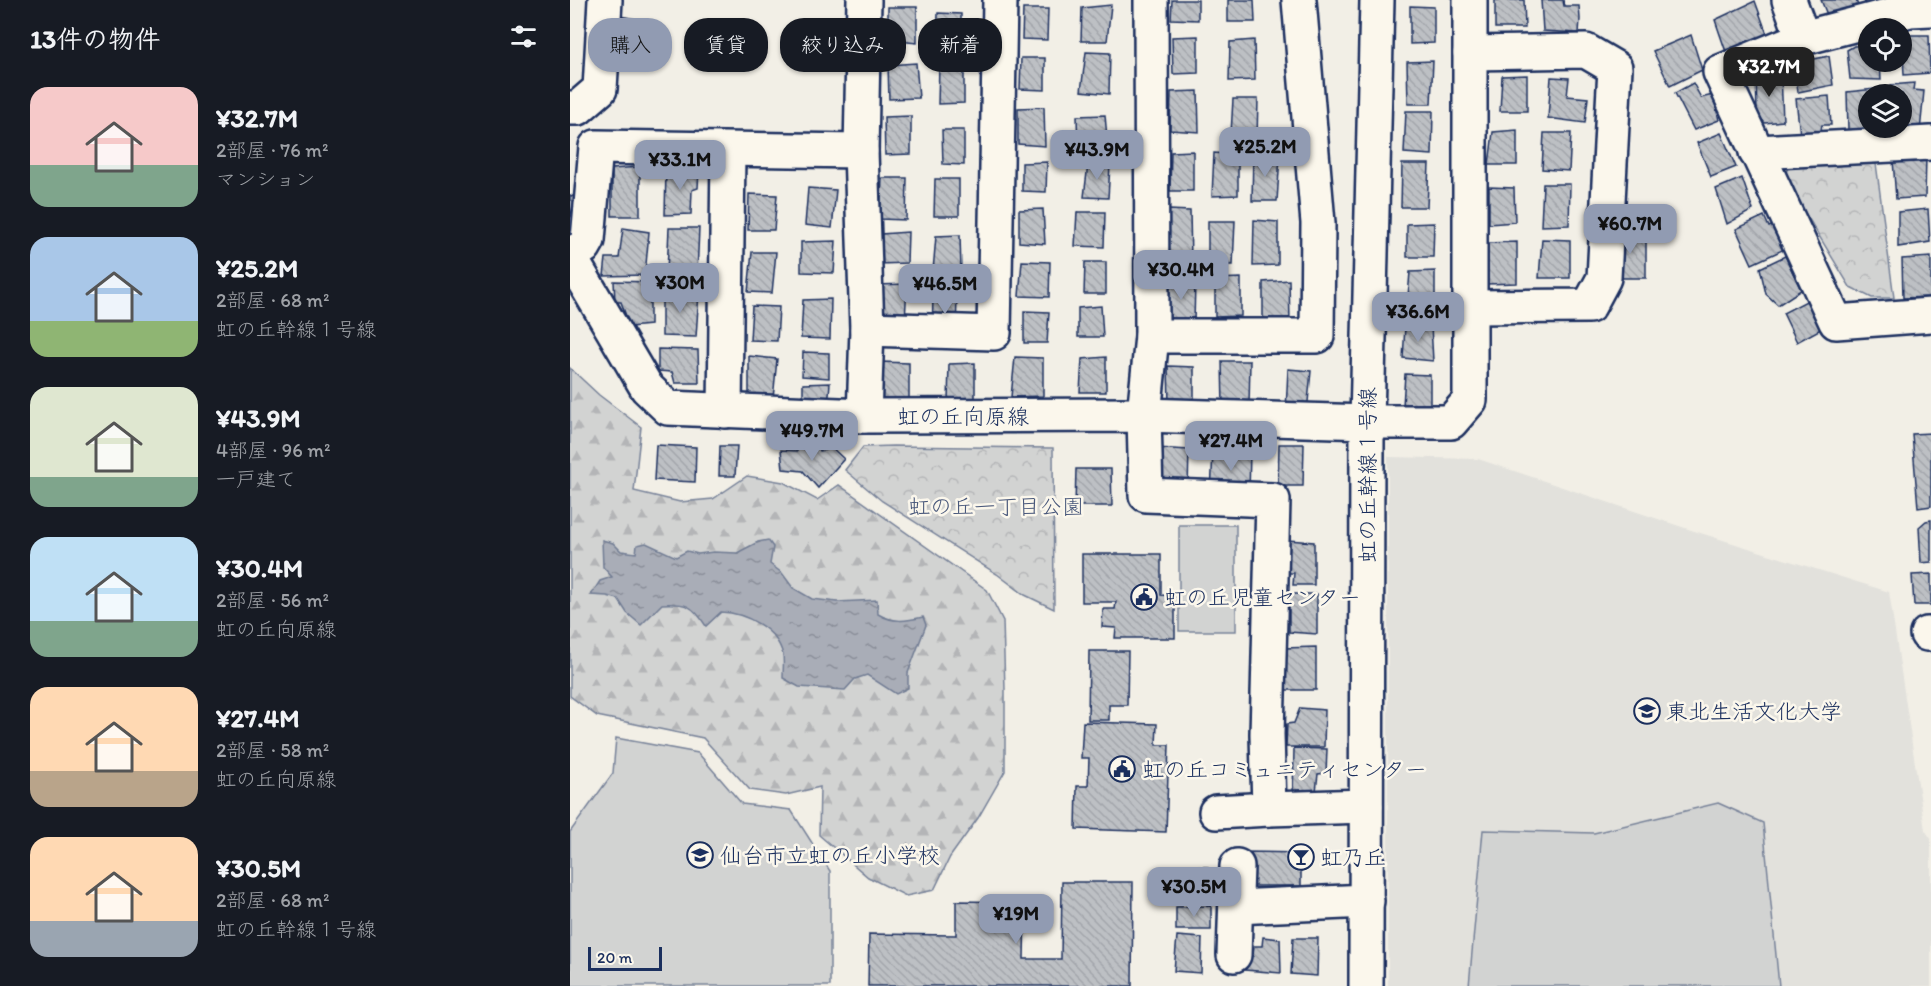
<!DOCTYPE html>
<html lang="ja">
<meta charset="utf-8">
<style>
:root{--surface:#171b24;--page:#20242c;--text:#f1f3f6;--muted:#9ea1a6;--accent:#919bb2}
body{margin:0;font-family:Itim,"Klee One",sans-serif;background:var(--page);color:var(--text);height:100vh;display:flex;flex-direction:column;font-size:22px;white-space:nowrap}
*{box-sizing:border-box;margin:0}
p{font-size:20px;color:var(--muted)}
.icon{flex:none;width:33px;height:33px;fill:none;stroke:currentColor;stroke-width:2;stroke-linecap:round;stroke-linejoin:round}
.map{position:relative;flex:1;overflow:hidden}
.sheet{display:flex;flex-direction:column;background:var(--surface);width:570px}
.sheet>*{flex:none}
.hud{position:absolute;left:18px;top:18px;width:570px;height:54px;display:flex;gap:12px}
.controls{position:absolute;left:1288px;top:18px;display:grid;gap:12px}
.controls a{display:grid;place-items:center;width:54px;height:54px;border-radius:50%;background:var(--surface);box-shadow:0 2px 4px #0004;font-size:30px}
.scale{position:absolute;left:18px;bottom:15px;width:74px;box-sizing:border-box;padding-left:6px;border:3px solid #1b2f5e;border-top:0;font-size:16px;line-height:21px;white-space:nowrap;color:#1b2f5e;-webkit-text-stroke:4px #fbf7ec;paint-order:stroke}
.price{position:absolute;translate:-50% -51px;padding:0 14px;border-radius:12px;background:var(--accent);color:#111;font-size:20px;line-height:39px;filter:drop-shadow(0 2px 3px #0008)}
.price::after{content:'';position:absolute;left:50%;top:36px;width:18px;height:14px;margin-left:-9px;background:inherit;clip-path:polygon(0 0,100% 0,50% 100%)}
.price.current{background:#222;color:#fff}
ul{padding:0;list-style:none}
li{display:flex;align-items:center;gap:18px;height:150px;padding:0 30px}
li span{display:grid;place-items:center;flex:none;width:168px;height:120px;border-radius:18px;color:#555}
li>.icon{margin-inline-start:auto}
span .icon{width:72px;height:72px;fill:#fffc;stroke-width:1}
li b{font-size:26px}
h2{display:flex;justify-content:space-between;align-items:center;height:72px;padding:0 30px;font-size:26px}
.pill{padding:0 21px;border-radius:24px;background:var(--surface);box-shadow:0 2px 4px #0004;font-size:21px;line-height:54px}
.pill.current{background:var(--accent);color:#111}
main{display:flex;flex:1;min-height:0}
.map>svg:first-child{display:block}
</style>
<main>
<section class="sheet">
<h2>13件の物件<svg class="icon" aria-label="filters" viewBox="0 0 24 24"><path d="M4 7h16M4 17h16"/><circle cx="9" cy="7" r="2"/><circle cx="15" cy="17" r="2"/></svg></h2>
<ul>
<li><span style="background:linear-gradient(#f6c9c9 65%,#7fa58c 0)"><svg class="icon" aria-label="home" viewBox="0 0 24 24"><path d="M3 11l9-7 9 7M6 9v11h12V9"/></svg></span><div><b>¥32.7M</b><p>2部屋 · 76 m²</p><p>マンション</p></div></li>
<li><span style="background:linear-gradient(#a9c7e8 70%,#8fb573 0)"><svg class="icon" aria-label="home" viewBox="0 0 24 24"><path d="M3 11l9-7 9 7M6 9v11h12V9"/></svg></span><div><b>¥25.2M</b><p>2部屋 · 68 m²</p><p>虹の丘幹線１号線</p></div></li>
<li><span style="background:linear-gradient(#dfe7d0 75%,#7fa58c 0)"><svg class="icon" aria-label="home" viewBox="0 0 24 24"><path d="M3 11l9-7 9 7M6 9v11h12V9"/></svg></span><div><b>¥43.9M</b><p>4部屋 · 96 m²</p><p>一戸建て</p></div></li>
<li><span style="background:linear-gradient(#bfe0f5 70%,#7fa58c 0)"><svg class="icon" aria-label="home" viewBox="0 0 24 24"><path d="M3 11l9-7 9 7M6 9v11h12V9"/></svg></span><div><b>¥30.4M</b><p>2部屋 · 56 m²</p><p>虹の丘向原線</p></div></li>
<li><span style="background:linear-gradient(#ffd9b3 70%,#b9a48a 0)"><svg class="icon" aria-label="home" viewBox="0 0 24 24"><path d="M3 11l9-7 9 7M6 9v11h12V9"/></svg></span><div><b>¥27.4M</b><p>2部屋 · 58 m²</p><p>虹の丘向原線</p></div></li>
<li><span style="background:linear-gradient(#ffd9b3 70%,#9aa5b1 0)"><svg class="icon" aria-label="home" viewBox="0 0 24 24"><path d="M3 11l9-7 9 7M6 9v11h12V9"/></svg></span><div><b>¥30.5M</b><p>2部屋 · 68 m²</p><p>虹の丘幹線１号線</p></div></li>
</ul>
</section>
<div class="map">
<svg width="1361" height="986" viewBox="0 0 1361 986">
<defs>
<pattern id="forest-firs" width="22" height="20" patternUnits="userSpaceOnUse" patternTransform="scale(1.5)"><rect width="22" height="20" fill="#d2d3d2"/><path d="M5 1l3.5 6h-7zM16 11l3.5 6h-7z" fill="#b4b5b7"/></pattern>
<pattern id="park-crowns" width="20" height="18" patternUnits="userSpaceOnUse" patternTransform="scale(1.5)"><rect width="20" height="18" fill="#d2d3d2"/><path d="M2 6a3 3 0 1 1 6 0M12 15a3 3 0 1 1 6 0" fill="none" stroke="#b4b5b7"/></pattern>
<pattern id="water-ripples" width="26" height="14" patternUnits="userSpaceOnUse" patternTransform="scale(1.5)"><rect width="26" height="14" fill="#a9adb7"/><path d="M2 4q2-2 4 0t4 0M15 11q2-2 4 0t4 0" fill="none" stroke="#898d98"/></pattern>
<pattern id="building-back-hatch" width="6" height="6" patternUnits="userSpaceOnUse" patternTransform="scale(1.5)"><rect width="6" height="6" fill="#bdc0c4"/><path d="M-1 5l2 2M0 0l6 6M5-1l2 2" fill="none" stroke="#a2a5ab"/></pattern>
</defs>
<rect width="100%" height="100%" fill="#f2efe6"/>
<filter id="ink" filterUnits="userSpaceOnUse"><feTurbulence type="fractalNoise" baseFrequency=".0167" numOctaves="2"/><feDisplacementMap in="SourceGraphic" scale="12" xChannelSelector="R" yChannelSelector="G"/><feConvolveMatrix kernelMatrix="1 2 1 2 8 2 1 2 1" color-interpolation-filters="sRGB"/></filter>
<g filter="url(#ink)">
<polygon fill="#e2e1dc" points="818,457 908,459 1124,531 1319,592 1355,830 1361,839 1361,986 818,986"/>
<polygon fill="url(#forest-firs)" stroke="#768198" stroke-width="1.5" points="0,368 29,395 71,427 64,491 110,502 143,499 177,476 213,482 247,500 269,485 417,590 433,621 435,690 435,771 408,818 380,857 364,890 336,896 298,877 249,835 250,787 216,795 180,790 133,738 27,716 0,696"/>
<g fill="url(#park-crowns)" stroke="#768198" stroke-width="1.5">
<polygon points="1305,156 1324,298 1302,298 1280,287 1214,178 1221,160"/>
<polygon points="323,446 483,448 484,609 455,595 427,574 312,501 275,470 293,447"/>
</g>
<g fill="#d2d3d2" stroke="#768198" stroke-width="1.5">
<rect x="609" y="525" width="57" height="106"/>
<polygon points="46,738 128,753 172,804 221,810 260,871 260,986 0,986 0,832 43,773"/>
<polygon points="1148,803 1193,823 1209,986 899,986 913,830 1024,833"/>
</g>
<path fill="url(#water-ripples)" stroke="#707b93" stroke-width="1.5" d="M 32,540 L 43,543 L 51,551 L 66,553 L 67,545 L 76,543 L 106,557 L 117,551 L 128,554 L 143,552 L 167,553 L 188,542 L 198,540 L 203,547 L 200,564 L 212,573 L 223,588 L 242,599 L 267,602 L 307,600 L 308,614 C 323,623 336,621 353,617 L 356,625 L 338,673 L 338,688 L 326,694 L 297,675 L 285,679 L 275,690 L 229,687 L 213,678 C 213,671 214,662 213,655 C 207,629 176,613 151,612 L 136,626 C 122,604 116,603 92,604 L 71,625 L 57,613 L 48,599 L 37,596 L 21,595 L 30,581 L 42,577 L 33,567 Z"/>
<g fill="url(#building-back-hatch)" stroke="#1b2f5e" stroke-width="1.5">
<polygon points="602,0 628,0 628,20 601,19"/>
<polygon points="658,0 684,0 685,22 658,22"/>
<polygon points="925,0 954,0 955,28 925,28"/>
<polygon points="971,0 993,0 994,6 1009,6 1010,19 1009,33 973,31"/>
<polygon points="1251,0 1286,0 1288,6 1258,17"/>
<polygon points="1294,0 1321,0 1297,8"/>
<polygon points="1185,1 1198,37 1156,52 1145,20"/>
<polygon points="541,5 537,41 511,41 512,8"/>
<polygon points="840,6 864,7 864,43 840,44"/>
<polygon points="318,7 347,7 347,43 318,40"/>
<polygon points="453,9 478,9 477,40 452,39"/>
<polygon points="368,13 391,14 391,48 367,49"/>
<polygon points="50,16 77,21 71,55 45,51"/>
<polygon points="1121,35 1132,70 1100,86 1083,51"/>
<polygon points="1332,35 1359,35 1360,73 1334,75"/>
<polygon points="628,36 628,73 603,74 602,37"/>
<polygon points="684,40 685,80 659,81 660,42"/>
<polygon points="1299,45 1299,62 1310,62 1311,80 1280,79 1277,50 1284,46"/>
<polygon points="516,52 540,53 539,94 511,91"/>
<polygon points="1259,56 1263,85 1228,92 1224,63"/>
<polygon points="451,58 475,58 475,90 450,89"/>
<polygon points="863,61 861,104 838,104 837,62"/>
<polygon points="346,63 349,98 319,99 318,65"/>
<polygon points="369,65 394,66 394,103 368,104"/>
<polygon points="1186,74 1211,74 1213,121 1195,123 1187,114"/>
<polygon points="957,75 957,111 930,111 932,76"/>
<polygon points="981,77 999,78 997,96 1018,98 1015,123 978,118"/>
<polygon points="1123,83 1131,98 1143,95 1149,120 1124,130 1105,93"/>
<polygon points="1344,83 1343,90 1354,91 1350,131 1323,132 1323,128 1332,128 1332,94 1322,94 1321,85"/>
<polygon points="1305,89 1305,94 1299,94 1300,128 1278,130 1277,92"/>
<polygon points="628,91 629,132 600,130 601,92"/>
<polygon points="1259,96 1261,125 1252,125 1250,135 1230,135 1226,99"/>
<polygon points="663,99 688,99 687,137 661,134"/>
<polygon points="474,107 475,146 448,144 448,108"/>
<polygon points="836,111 863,111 862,155 834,153"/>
<polygon points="535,115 538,149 508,150 507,116"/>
<polygon points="341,116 341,154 315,155 314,117"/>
<polygon points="372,130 394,130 394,165 373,164"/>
<polygon points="947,130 947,165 919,165 923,132"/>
<polygon points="974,133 1001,133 999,171 972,169"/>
<polygon points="1151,133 1166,167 1141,177 1127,143"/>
<polygon points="623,151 623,191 600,191 601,152"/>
<polygon points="644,153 668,155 668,195 642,196"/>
<polygon points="683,155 710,156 707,201 682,201"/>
<polygon points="1356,156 1355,197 1326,199 1323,160"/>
<polygon points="477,162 476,192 452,191 452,163"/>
<polygon points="518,164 540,165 538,198 514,197"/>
<polygon points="832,164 859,164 857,207 831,207"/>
<polygon points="70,167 70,216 42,216 42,169"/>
<polygon points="129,169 128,188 122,190 121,214 95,215 96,170"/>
<polygon points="312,178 337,178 336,220 310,219"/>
<polygon points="1172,178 1183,210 1157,224 1146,189"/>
<polygon points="365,179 389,179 389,216 364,216"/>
<polygon points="973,184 1000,184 999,225 971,226"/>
<polygon points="919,187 944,188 945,222 919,224"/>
<polygon points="238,188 266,190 262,228 235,225"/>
<polygon points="179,194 207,195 204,230 178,230"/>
<polygon points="0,195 6,198 0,217"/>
<polygon points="473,209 475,244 449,242 449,210"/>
<polygon points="1358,209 1360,242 1328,247 1328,212"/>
<polygon points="599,210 620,211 621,262 597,265"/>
<polygon points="507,212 535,212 534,247 505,246"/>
<polygon points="1194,216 1199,227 1210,222 1221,246 1182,264 1166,229"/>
<polygon points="684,220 708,222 708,265 683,266"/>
<polygon points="638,221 665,221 663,265 638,265"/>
<polygon points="864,223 863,257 837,257 837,224"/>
<polygon points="53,228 79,232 75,275 34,276 36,258 49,258"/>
<polygon points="99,228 129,228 127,274 97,272"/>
<polygon points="338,232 337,263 309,264 311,234"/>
<rect x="1045" y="233" width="31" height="45"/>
<polygon points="390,235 391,271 363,271 366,236"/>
<polygon points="972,239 1000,240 1000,278 969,278"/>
<polygon points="266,241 264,273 231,272 231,242"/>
<polygon points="947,242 947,283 916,284 917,243"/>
<polygon points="182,252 206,252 202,293 178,292"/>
<polygon points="1215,256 1231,290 1208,305 1196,294 1190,268"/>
<polygon points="1361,257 1361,297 1333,298 1332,259"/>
<polygon points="452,261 480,262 479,297 449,296"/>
<polygon points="515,262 536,262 536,294 514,294"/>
<polygon points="865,271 865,310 837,309 840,272"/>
<polygon points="671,278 671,316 645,317 645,279"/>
<polygon points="719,280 720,323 693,323 693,282"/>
<polygon points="44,281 80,282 80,325 60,327 51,302 45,302"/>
<polygon points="596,281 625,282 624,322 599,319"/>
<polygon points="337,284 335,321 309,322 307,285"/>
<polygon points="92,291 129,292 126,337 92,336"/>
<polygon points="1246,296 1262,323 1227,342 1213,313"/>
<polygon points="387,297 386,332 362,331 363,298"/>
<polygon points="261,299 260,339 231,338 233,300"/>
<polygon points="182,306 209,307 207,341 180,340"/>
<polygon points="531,306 533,337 508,337 508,308"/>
<polygon points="454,311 479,312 477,343 454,343"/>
<polygon points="861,326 863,361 833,358 835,327"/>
<polygon points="88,349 128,350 129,383 105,383 102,372 88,371"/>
<polygon points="233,352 259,353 259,378 232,376"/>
<polygon points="179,356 207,359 203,399 179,397"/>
<polygon points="445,357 473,358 473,396 441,397"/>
<polygon points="536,357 536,392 510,392 512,359"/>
<polygon points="652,361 680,361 679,406 653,407"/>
<polygon points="311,362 339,363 339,403 310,405"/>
<polygon points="405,363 405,401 378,402 379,364"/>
<polygon points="598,366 624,367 624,405 599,403"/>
<polygon points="718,369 741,371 737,412 716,411"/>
<polygon points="835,374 860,375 860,406 833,406"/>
<polygon points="260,383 258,407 233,408 233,384"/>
<polygon points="1361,433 1361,506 1348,508 1342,434"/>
<polygon points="229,444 249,446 250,451 256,450 260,446 274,459 248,488 233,471 213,469 211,450 227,451"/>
<polygon points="709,444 734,444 733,486 708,486"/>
<polygon points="86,445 126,447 125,482 84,480"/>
<polygon points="150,446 167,446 165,476 149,476"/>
<polygon points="586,448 619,450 618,489 586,489"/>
<polygon points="680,450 679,495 641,493 643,451"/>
<polygon points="506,469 541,469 542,506 505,506"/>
<polygon points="1361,520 1361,562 1351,563 1349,527 1356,521"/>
<polygon points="717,540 744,542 744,585 723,585 724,573 716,573"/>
<polygon points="512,554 591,554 591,595 605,596 605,638 545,638 546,628 532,627 533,609 545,609 546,602 512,602"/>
<polygon points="1361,574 1361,605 1344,605 1342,575"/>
<polygon points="719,594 747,594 747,634 719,632"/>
<polygon points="746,647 746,690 713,690 714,648"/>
<polygon points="519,651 558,651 557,705 539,705 539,720 518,720"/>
<polygon points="730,708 755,710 754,747 716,747 717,724 724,723"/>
<polygon points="513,722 587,724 586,745 599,745 596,832 506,829 507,786 518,786 519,758 511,758"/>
<polygon points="724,748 757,749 756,773 748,774 745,800 723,798"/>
<polygon points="675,852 731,853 731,886 676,886"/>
<polygon points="609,866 638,867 637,898 607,898"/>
<polygon points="492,882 563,882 562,986 298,986 299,934 386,935 386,901 455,902 454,959 491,959"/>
<polygon points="641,906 641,930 606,930 606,907"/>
<polygon points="607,936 632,938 631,973 604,971"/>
<polygon points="693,937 710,939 711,973 675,970 676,956 683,956 684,946 692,946"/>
<polygon points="723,938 748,938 747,976 721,974"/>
</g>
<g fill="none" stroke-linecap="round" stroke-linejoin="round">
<g stroke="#1b2f5e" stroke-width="38">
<g id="minor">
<polyline points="294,0 291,151 297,329 294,416"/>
<polyline points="581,0 582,336 574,415 576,495 703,500 697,734 699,809 796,806"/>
<polyline points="1219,0 1233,38 1150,72 1266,322 1361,315"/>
<polyline points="1233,38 1340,10 1361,9"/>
<polyline points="0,108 8,108 30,89 35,0"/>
<polyline points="1186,152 1361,143"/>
<polyline points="0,254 14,247 18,240 26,147 291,151"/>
<polyline points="0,257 77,388 98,408 294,416 574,415 797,422 881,422 900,400 900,0"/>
<polyline points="900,307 1019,306 1034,278 1045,68 1016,51 900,53"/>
<polyline points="297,329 424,333 430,0"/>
<polyline points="582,336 747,336 748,223 729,0"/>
<polyline points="155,411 158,150"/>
<polyline points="1357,634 1361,634"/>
<polyline points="646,812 699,809"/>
<polyline points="666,907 797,901"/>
<polyline points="664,955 667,866"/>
<polyline points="796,986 797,422 807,0"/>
</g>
</g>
<use href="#minor" stroke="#fbf7ec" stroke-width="33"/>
</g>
</g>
<defs>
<g id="civic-ring" transform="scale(1.35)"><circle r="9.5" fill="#fbf7ec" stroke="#1b2f5e" stroke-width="1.5"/><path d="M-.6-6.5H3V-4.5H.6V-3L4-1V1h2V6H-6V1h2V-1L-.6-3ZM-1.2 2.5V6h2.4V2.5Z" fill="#1b2f5e"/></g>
<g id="university-ring" transform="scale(1.35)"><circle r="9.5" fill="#fbf7ec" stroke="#1b2f5e" stroke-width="1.5"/><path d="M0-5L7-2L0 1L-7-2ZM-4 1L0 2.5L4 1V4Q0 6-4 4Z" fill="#1b2f5e"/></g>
<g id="school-ring" transform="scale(1.35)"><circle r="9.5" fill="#fbf7ec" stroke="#1b2f5e" stroke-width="1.5"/><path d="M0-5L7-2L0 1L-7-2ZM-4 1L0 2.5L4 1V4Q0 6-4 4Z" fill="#1b2f5e"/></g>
<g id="bar-ring" transform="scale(1.35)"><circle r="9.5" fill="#fbf7ec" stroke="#1b2f5e" stroke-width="1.5"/><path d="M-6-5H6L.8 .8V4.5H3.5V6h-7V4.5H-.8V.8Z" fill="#1b2f5e"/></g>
</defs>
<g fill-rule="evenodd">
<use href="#civic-ring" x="574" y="597"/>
<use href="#university-ring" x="1077" y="711"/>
<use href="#civic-ring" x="552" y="769"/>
<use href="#school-ring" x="130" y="855"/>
<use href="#bar-ring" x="731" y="857"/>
</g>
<g text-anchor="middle" stroke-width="5" stroke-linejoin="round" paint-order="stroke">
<g font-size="22" fill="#1b2f5e" stroke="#fbf7ec">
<text x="393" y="424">虹の丘向原線</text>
<text transform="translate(797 475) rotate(-90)" y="8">虹の丘幹線１号線</text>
</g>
<g font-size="22" fill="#49587b" stroke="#fbf7ec">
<text x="426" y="514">虹の丘一丁目公園</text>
</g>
<g font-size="22" fill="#1b2f5e" stroke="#fbf7ec" text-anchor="start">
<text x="594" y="605">虹の丘児童センター</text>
<text x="1096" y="719">東北生活文化大学</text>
<text x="572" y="777">虹の丘コミュニティセンター</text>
<text x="150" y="863">仙台市立虹の丘小学校</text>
<text x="750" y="865">虹乃丘</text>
</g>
</g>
</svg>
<div class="controls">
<a><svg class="icon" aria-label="locate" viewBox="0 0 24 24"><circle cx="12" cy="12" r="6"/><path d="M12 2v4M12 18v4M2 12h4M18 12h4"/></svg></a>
<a><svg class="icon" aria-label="layers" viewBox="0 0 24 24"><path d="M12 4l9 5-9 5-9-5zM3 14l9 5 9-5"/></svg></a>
</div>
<div class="scale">20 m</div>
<b class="price current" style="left:1199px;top:98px">¥32.7M</b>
<b class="price" style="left:695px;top:178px">¥25.2M</b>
<b class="price" style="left:527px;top:181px">¥43.9M</b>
<b class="price" style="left:110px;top:191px">¥33.1M</b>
<b class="price" style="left:1060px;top:255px">¥60.7M</b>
<b class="price" style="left:611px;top:301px">¥30.4M</b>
<b class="price" style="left:110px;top:314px">¥30M</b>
<b class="price" style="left:375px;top:315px">¥46.5M</b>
<b class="price" style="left:848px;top:343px">¥36.6M</b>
<b class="price" style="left:242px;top:462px">¥49.7M</b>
<b class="price" style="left:661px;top:472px">¥27.4M</b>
<b class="price" style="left:624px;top:918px">¥30.5M</b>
<b class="price" style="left:446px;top:945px">¥19M</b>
<div class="hud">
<a class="pill current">購入</a>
<a class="pill">賃貸</a>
<a class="pill">絞り込み</a>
<a class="pill">新着</a>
</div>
</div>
</main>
